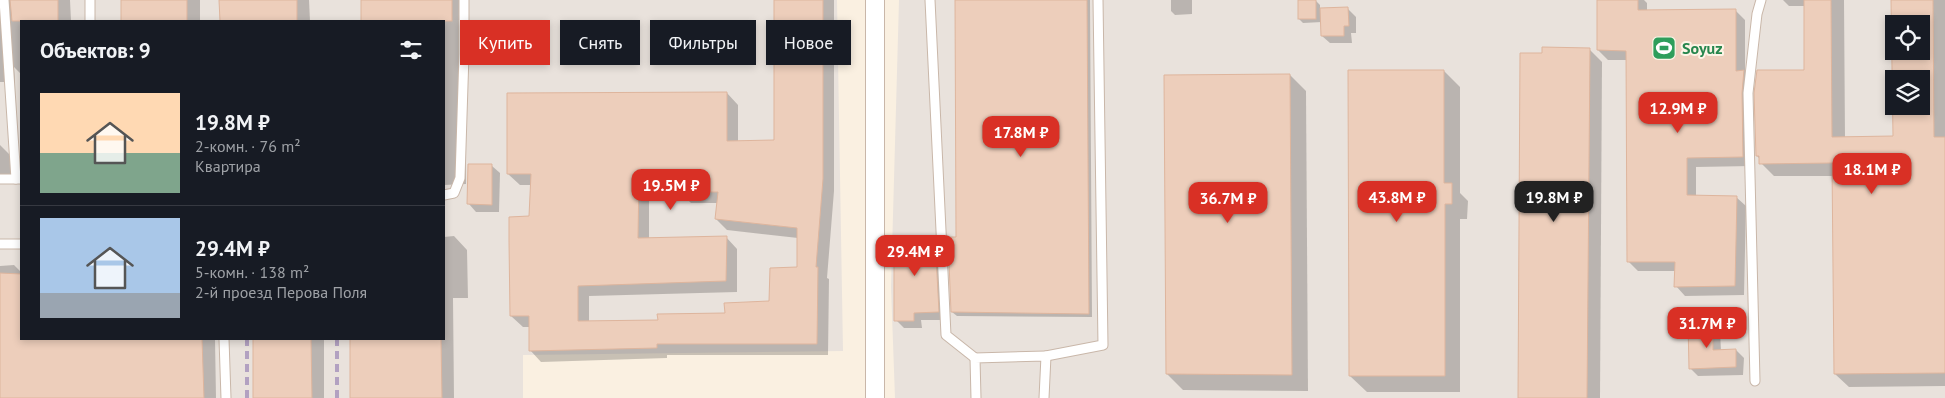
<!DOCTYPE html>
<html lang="ru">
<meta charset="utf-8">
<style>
:root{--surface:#171b24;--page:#20242c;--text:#f1f3f6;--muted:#9ea1a6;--line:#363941;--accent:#d93025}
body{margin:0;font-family:"PT Sans",sans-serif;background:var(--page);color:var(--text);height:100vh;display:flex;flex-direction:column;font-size:19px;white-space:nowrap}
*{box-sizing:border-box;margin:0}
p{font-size:16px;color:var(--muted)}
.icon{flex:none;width:28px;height:28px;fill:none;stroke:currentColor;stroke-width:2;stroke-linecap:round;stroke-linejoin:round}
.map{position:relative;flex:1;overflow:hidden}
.sheet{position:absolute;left:20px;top:20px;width:425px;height:320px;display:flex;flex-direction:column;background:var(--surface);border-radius:0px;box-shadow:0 2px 8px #0003}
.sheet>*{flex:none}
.top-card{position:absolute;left:460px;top:20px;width:475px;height:45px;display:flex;gap:10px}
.buttons{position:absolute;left:1885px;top:15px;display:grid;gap:10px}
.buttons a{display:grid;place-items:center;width:45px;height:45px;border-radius:0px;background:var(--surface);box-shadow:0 2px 8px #0003;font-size:25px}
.price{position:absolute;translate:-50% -42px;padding:0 11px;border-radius:10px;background:var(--accent);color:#fff;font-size:16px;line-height:32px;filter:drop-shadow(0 1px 2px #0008)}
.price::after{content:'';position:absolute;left:50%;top:30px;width:15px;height:11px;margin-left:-8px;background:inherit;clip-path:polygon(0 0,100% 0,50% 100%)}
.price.current{background:#222;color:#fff}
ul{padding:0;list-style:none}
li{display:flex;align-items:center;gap:15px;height:125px;padding:0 20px}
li+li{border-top:1px solid var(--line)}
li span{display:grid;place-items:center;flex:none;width:140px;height:100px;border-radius:0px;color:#555}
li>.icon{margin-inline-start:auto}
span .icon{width:60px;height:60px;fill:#fffc;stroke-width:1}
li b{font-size:21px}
h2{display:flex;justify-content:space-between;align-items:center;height:60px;padding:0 20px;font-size:21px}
.pill{padding:0 18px;border-radius:0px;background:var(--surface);box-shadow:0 2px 8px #0003;font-size:18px;line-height:45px}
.pill.current{background:var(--accent);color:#fff}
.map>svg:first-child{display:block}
</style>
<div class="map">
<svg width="1945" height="398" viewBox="0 0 1945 398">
<rect width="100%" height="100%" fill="#faf0e1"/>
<g fill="#e9e2dc" fill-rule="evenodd">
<path d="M 0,0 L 837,0 L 843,351 L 523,355 L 523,398 L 0,398 ZM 21,21 L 444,21 L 444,339 L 21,339 Z"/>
<path d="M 899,0 L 1945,0 L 1945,398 L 895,398 L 891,287 ZM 1894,24 L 1921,24 L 1921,51 L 1894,51 ZM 1894,79 L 1921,79 L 1921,106 L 1894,106 Z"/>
</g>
<g fill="#0003" fill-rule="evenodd">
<polygon points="0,0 70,0 71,21 21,21 21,74 14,67 15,82 0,82"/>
<rect x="122" y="0" width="78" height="21"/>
<polygon points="220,0 309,0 310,21 221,21"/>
<polygon points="362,0 465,0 466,184 444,185 444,21 363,21"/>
<path d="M 775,0 L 834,0 L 834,191 L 827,278 L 829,279 L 828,355 L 667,355 L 667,358 L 541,362 L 530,350 L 530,327 L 523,327 L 511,316 L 530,217 L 532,185 L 520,185 L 508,174 L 727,93 L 738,105 L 738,142 L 775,142 ZM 649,185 L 680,185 L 680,192 L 691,203 L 718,203 L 716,219 L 727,230 L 798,238 L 799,269 L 770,303 L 726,314 L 659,321 L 589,322 L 589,296 L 737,292 L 737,249 L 726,237 L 649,239 Z"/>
<polygon points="957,0 1090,0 1092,317 957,316 952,312 957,239"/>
<polygon points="1171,0 1192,0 1192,14 1175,15 1171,11"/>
<polygon points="1598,0 1644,0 1647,3 1647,11 1735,10 1745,20 1745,73 1753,81 1751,103 1752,166 1696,167 1696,197 1736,197 1746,206 1744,295 1685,296 1676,286 1676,271 1638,271 1628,261 1628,60 1608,60 1598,50"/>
<path d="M 1783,0 L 1844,0 L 1845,138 L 1894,138 L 1893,0 L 1945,0 L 1945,386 L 1849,387 L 1835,374 L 1833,176 L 1774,176 L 1761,163 L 1760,159 L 1757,156 L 1805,71 L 1805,6 L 1789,6 ZM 1894,24 L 1921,24 L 1921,51 L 1894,51 ZM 1894,79 L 1921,79 L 1921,106 L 1894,106 Z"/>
<polygon points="1316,1 1320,5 1320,9 1348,9 1356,17 1356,33 1351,33 1352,43 1330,43 1322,36 1322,22 1303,23 1299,19"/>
<polygon points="1589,49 1602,62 1600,398 1519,398 1543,54"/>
<polygon points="1444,71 1460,87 1460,193 1468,201 1467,219 1460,219 1460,392 1367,392 1350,376"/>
<polygon points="1290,75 1306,91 1308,391 1183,390 1167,374"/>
<polygon points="0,145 11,156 11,182 0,183"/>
<polygon points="492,166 500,173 499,212 476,212 469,204"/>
<polygon points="454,236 467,250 468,298 453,298 454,398 352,398 351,339 444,339 444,237"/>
<polygon points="935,239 942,247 946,320 921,320 922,328 904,328 896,320"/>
<polygon points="14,265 21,272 21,339 215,339 216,398 0,398 0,266"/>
<polygon points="1712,323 1720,331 1721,351 1736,350 1744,358 1743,375 1698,376 1690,368"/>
<polygon points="254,339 324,339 324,398 255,398"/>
</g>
<g fill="#edcebb" stroke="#deb59d" fill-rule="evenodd">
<polygon points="10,0 58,0 58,21 12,21"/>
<rect x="121" y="0" width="66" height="21"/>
<polygon points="219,0 297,0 297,21 220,21"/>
<rect x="361" y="0" width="91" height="21"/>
<path d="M 774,0 L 823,0 L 823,179 L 816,267 L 818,267 L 817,344 L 657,344 L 657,348 L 529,351 L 529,316 L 510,316 L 509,241 L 509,217 L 529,216 L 531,174 L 507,174 L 507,93 L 727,92 L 727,141 L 774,140 ZM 639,174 L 678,174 L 678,192 L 718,192 L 715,219 L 797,228 L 797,267 L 770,268 L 769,301 L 724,303 L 725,313 L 657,314 L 658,320 L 578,321 L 578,286 L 726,281 L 727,236 L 638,238 Z"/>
<polygon points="955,0 1087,0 1089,314 951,312 948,237 956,237"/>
<rect x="1298" y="0" width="18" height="19"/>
<polygon points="1597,0 1638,0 1638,10 1736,9 1736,71 1744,70 1742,93 1743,157 1687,158 1687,195 1737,196 1735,286 1674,287 1675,262 1627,262 1626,51 1597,50"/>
<path d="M 1804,0 L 1831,0 L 1832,137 L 1893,136 L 1891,0 L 1933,0 L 1934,137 L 1945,137 L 1945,373 L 1834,374 L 1832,163 L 1759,164 L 1759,156 L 1756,156 L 1754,93 L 1757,70 L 1804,70 ZM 1894,24 L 1921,24 L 1921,51 L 1894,51 ZM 1894,79 L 1921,79 L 1921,106 L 1894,106 Z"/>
<polygon points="1348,7 1349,26 1344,26 1344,36 1321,36 1320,8"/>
<polygon points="1542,47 1590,48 1587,398 1518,398 1520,53 1542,53"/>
<polygon points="1348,70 1444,70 1444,183 1452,183 1452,204 1445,204 1445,376 1349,376"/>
<polygon points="1290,74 1292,375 1166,374 1164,75"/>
<polygon points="468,164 492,164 492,205 467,204"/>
<polygon points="894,237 935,237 939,312 914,313 914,321 894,321"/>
<polygon points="0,273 21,274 21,339 202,339 204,398 0,398"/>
<polygon points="1713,322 1713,350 1736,349 1736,367 1689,369 1688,323"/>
<polygon points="253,339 311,339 312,398 253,398"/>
<polygon points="350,339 441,339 442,398 350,398"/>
</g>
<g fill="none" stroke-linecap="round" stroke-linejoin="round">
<g stroke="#c9b7a9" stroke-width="11">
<g id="lane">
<polyline points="4,0 16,179"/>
<polyline points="90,0 90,21"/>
<polyline points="930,0 946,335 975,358"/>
<polyline points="0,179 20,179"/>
<polyline points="444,195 454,193 460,178 464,54 464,0"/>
<polyline points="0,244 21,244"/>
<polyline points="224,339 226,398"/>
<polyline points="1046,356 1103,345 1098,0"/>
<polyline points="1755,381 1748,93 1757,14 1761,0"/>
<polyline points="976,398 975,358 1046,356 1044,398"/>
</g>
</g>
<g stroke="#c9b7a9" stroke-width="20">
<polyline id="street" points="875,0 875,398"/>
</g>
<use href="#lane" stroke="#fff" stroke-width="9"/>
<use href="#street" stroke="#fff" stroke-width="18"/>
<g stroke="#b2a1c1" stroke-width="4" stroke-dasharray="8 5" stroke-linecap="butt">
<polyline points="247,398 247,339"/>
<polyline points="337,398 337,339"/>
</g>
</g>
<defs>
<g id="stadium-square" transform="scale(1.25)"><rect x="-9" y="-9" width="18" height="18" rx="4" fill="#2e9e5b" stroke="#fdf4e6"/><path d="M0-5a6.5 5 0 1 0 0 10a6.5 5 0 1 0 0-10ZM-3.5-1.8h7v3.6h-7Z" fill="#fff"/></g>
</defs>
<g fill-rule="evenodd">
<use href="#stadium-square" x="1664" y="48"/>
</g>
<g text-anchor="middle" stroke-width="4" stroke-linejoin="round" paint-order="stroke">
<g font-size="16" font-weight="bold" fill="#27864d" stroke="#fdf4e6" text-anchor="start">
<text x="1682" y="54">Soyuz</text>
</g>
</g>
</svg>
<div class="buttons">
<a><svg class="icon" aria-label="locate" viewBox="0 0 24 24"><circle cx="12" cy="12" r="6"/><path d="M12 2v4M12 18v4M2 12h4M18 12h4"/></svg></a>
<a><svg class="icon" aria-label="layers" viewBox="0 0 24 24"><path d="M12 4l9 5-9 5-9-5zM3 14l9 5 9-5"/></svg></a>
</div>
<b class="price" style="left:1678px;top:134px">12.9M ₽</b>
<b class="price" style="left:1021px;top:158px">17.8M ₽</b>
<b class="price" style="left:1872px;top:195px">18.1M ₽</b>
<b class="price" style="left:671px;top:211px">19.5M ₽</b>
<b class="price" style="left:1397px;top:223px">43.8M ₽</b>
<b class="price current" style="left:1554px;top:223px">19.8M ₽</b>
<b class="price" style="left:1228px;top:224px">36.7M ₽</b>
<b class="price" style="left:915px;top:277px">29.4M ₽</b>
<b class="price" style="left:1707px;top:349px">31.7M ₽</b>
<div class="top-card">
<a class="pill current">Купить</a>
<a class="pill">Снять</a>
<a class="pill">Фильтры</a>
<a class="pill">Новое</a>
</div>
<section class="sheet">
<h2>Объектов: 9<svg class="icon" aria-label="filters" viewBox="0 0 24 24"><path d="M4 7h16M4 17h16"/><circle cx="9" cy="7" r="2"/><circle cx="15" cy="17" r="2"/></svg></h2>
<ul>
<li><span style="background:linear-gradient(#ffd9b3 60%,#7fa58c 0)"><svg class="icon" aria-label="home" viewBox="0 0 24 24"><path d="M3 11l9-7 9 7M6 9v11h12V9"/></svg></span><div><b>19.8M ₽</b><p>2-комн. · 76 m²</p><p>Квартира</p></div></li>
<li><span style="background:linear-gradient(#a9c7e8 75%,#9aa5b1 0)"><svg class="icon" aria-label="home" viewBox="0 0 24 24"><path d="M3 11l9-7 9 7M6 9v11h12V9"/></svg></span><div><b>29.4M ₽</b><p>5-комн. · 138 m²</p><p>2-й проезд Перова Поля</p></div></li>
</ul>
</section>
</div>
